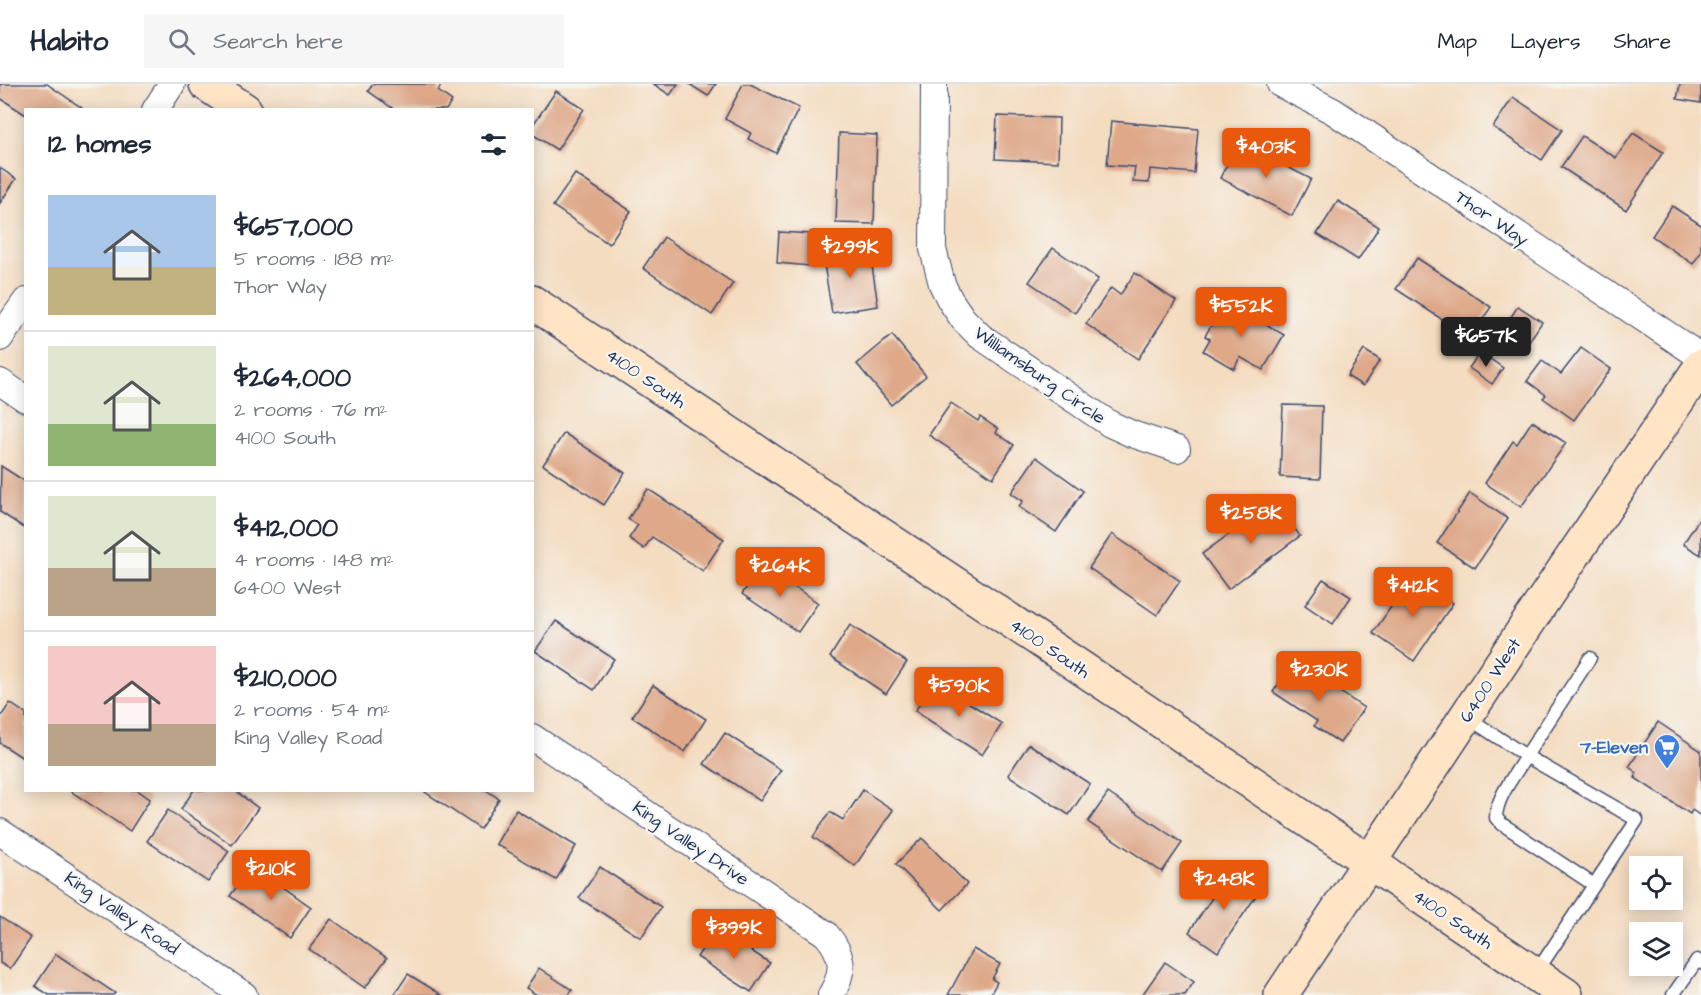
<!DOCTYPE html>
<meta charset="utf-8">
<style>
:root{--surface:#fff;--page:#f6f6f7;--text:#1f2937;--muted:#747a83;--line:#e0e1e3;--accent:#ea580c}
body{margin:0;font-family:"Architects Daughter",sans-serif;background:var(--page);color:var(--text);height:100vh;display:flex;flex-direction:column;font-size:22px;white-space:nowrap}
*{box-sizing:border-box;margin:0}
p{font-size:20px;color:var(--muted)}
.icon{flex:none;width:33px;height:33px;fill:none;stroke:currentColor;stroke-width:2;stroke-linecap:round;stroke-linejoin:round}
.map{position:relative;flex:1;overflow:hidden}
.details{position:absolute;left:24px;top:24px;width:510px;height:684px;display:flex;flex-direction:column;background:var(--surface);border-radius:0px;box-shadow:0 3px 15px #0003}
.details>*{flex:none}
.fabs{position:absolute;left:1629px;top:772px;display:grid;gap:12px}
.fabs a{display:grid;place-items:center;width:54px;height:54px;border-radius:0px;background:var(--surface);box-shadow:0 3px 15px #0003;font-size:30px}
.price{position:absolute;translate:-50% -51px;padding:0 14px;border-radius:6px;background:var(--accent);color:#fff;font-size:20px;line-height:39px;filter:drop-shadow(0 2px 3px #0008)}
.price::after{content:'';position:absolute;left:50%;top:36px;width:18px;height:14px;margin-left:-9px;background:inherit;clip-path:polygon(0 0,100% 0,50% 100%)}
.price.selected{background:#222;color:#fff}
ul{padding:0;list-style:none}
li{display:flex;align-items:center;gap:18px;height:150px;padding:0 24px}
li+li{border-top:2px solid var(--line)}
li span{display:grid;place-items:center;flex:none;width:168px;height:120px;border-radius:0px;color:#555}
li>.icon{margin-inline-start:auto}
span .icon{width:72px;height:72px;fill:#fffc;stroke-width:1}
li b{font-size:26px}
h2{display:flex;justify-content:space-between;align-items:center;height:72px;padding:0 24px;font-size:26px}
header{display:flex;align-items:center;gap:36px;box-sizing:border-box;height:84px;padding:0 30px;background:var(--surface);border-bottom:2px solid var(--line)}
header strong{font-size:28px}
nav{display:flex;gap:33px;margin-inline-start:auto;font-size:21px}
.search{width:420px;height:54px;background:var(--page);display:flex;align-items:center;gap:15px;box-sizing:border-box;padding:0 21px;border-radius:0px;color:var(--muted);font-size:22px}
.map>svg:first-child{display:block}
</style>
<header>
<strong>Habito</strong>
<div class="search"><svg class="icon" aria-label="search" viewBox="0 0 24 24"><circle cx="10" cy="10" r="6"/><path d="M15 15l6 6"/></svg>Search here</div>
<nav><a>Map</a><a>Layers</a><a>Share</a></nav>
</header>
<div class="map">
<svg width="1701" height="911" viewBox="0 0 1701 911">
<rect width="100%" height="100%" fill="#f6f6f2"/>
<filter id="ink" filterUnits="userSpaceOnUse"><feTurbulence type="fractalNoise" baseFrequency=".0167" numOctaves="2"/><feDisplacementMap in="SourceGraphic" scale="12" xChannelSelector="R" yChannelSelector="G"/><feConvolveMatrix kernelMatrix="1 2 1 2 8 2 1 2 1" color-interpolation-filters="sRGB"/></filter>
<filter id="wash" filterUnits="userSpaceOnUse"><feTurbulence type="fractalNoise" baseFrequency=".008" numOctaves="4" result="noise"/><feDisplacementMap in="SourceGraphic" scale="24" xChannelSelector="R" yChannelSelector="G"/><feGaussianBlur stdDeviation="1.35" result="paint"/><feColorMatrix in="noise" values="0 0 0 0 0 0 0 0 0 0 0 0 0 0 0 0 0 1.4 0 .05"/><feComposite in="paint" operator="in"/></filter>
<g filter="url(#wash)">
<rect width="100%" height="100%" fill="#f4dcc0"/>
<g id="blocks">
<g fill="#dea889">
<polygon points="0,0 47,0 82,24 81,26 26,26 26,31 0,14"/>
<polygon points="373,0 439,0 441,1 438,7 452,17 446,26 395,26 368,7"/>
<polygon points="653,0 678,0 670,11"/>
<polygon points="689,0 716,0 708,12"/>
<polygon points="743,0 750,0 799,24 776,69 748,55 751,49 725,35"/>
<polygon points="1680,0 1701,0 1701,19 1677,15"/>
<polygon points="556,7 584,25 557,66 532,50 532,42"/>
<polygon points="1513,13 1562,46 1542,76 1493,43"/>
<polygon points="997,32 1059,34 1058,78 995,75"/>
<polygon points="1111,37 1198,45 1194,89 1150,85 1149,99 1133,98 1135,83 1107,81"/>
<polygon points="839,49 877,51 874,140 836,139"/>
<polygon points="1633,49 1663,68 1626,126 1561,83 1582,52 1616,74"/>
<polygon points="1239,58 1311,95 1292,132 1220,94"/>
<polygon points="0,84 16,95 0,119"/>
<polygon points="575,90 631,127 609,160 553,122"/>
<polygon points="1338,117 1379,143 1358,176 1317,150"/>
<polygon points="1672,122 1701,141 1701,168 1693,180 1652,152"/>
<polygon points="779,148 812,150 810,182 777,179"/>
<polygon points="664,153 733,199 712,231 643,184"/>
<polygon points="869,161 878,222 832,229 822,168"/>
<polygon points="1053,164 1098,195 1075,229 1029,198"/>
<polygon points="1417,174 1491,223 1470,254 1396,205"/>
<polygon points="1135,189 1176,217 1138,275 1086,240 1111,204 1120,211"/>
<polygon points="1226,216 1284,251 1263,286 1240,273 1234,285 1203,267 1210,255 1205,252"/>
<polygon points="1518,222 1542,238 1526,262 1502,247"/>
<polygon points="892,251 926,292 891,321 857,280"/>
<polygon points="1581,264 1611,285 1574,336 1543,314 1546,311 1527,297 1542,277 1561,290"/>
<polygon points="1364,266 1380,276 1363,302 1347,292"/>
<polygon points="1480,268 1503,284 1492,300 1469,284"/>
<polygon points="951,319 978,337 980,333 998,345 996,349 1014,361 993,394 929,351"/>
<polygon points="1283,321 1322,322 1320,395 1280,393"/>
<polygon points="1532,337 1566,359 1521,423 1485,399 1513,357 1517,360"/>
<polygon points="564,349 625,389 604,421 543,381"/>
<polygon points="1036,373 1083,407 1056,448 1019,423 1023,417 1011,409"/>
<polygon points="1,382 26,398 26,445 0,428"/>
<polygon points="648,405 724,455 703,487 652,453 644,465 629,454 638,441 628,435"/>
<polygon points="1470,409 1508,435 1475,484 1437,459"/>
<polygon points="1275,417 1300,452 1228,505 1202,470"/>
<polygon points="1701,432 1701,471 1683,460"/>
<polygon points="1112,450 1180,497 1157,531 1089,484"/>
<polygon points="762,481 818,519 798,548 742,510"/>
<polygon points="1413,491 1453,519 1414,577 1373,549"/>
<polygon points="1323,495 1351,513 1333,540 1305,521"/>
<polygon points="556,537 614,575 594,606 535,567"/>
<polygon points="850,541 907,578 886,610 830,573"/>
<polygon points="1294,577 1364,624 1340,659 1314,642 1317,637 1273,608"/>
<polygon points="935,597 1002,640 982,671 915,627"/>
<polygon points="653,601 706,635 685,668 632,633"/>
<polygon points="10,619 26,630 26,676 0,659 0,634"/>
<polygon points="1658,638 1701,667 1701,732 1692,726 1690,730 1635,694 1637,689 1629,683"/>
<polygon points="725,649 781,686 760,717 704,680"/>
<polygon points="1029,660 1090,700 1069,731 1008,691"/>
<polygon points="69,706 137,706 150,715 130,747"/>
<polygon points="194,706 234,706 258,724 232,761 181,725"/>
<polygon points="426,706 486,706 499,715 480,745 425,708"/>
<polygon points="863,706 893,726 855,782 813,753 830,728 843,736"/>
<polygon points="1108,709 1182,759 1162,788 1088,738"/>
<polygon points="168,726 229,767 208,798 147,757"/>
<polygon points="516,726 576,762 556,796 496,760"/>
<polygon points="922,754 967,800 942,826 896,780"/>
<polygon points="252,781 311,823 290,854 230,812"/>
<polygon points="600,783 661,823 641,854 579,814"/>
<polygon points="1230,787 1260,806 1218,868 1189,848"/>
<polygon points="0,833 31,854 10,885 0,879"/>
<polygon points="331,835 387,874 365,904 309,865"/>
<polygon points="716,844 770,879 751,908 697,873"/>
<polygon points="973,865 1000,880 992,895 997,898 990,911 948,911"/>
<polygon points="56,870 115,909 113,911 49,911 35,902"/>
<polygon points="1165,878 1194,898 1185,911 1142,911"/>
<polygon points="539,884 572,906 569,911 537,911 526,904"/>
<polygon points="408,890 442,911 394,911"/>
</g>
</g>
</g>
<g filter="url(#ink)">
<use href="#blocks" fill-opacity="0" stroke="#3c496d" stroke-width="1.5"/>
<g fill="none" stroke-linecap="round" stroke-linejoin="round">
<g stroke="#3c496d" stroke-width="15">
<g id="lane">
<polyline points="1467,633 1526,672 1590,574"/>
<path d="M 1536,889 L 1637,736 L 1526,672 C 1516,690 1496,713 1496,734 L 1502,740 L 1594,801"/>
<polyline points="1673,911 1697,876 1701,879"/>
</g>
</g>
<g stroke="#3c496d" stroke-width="28">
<g id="street">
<polyline points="934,0 933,165 942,200 950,216 963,235 980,252 1110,340 1132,350 1177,365"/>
<polyline points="1280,0 1333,27 1701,273"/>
<polyline points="155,26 172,0"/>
<polyline points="0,254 26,217"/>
<polyline points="0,298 26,315"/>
<path d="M 532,653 L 826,850 C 844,871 845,887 831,911"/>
<polyline points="0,748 244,911"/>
</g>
</g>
<g stroke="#3c496d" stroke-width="36">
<g id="secondary">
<polyline points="206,0 245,26"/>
<polyline points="532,218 1131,617 1566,911"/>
<polyline points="1281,911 1540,521 1701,282"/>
</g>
</g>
<use href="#lane" stroke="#fff" stroke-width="12"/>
<use href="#street" stroke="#fff" stroke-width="26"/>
<use href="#secondary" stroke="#ffe4c6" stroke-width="33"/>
</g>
</g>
<defs>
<g id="supermarket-pin" transform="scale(1.35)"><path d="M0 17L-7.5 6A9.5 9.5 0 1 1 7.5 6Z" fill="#3f7fe0" stroke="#f6f6f2"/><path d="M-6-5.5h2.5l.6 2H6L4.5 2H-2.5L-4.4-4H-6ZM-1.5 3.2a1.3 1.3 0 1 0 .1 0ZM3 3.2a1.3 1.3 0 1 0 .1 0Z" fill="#fff"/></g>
</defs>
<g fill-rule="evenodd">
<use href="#supermarket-pin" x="1667" y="663"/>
</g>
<g text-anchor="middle" stroke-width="4.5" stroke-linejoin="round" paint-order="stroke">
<g font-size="18" fill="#1b2f5e" stroke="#f6f6f2">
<text transform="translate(1492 134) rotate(34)" y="6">Thor Way</text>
<text transform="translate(1040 291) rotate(35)" y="6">Williamsburg Circle</text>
<text transform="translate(646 294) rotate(34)" y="6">4100 South</text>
<text transform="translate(1050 564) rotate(34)" y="6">4100 South</text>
<text transform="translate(1490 596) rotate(-57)" y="6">6400 West</text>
<text transform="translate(691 759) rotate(34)" y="6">King Valley Drive</text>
<text transform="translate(122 829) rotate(34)" y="6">King Valley Road</text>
<text transform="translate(1453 835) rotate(34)" y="6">4100 South</text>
</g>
<g font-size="18" font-weight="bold" fill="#366cbe" stroke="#f6f6f2" text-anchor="end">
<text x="1648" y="669">7-Eleven</text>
</g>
</g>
</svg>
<div class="fabs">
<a><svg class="icon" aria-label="locate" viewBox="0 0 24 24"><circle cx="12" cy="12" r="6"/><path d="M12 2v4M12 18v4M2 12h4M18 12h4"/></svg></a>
<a><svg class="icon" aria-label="layers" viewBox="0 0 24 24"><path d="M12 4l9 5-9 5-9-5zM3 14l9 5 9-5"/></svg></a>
</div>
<b class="price" style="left:1266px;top:95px">$403K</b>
<b class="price" style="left:850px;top:195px">$299K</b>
<b class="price" style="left:1241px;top:254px">$552K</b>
<b class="price selected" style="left:1486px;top:284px">$657K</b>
<b class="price" style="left:1251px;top:461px">$258K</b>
<b class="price" style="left:780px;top:514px">$264K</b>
<b class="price" style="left:1413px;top:534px">$412K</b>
<b class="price" style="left:1319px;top:618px">$230K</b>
<b class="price" style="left:959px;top:634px">$590K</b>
<b class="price" style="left:271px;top:817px">$210K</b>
<b class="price" style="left:1224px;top:827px">$248K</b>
<b class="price" style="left:734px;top:876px">$399K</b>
<section class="details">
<h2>12 homes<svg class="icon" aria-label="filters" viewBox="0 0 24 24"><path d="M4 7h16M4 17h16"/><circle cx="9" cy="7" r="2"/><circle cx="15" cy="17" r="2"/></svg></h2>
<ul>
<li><span style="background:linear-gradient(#a9c7e8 60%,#c2b280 0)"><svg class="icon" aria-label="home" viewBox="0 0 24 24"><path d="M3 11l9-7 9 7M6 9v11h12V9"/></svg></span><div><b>$657,000</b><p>5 rooms · 188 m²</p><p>Thor Way</p></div></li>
<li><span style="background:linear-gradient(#dfe7d0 65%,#8fb573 0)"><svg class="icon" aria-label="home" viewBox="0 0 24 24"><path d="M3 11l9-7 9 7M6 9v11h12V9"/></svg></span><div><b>$264,000</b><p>2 rooms · 76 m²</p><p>4100 South</p></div></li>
<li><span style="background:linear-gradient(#dfe7d0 60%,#b9a48a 0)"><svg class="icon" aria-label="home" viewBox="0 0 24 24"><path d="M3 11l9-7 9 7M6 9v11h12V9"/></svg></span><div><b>$412,000</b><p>4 rooms · 148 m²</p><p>6400 West</p></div></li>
<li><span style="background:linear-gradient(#f6c9c9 65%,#b9a48a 0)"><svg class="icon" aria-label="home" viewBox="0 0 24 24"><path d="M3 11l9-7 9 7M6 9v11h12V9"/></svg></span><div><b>$210,000</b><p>2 rooms · 54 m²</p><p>King Valley Road</p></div></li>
</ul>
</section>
</div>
